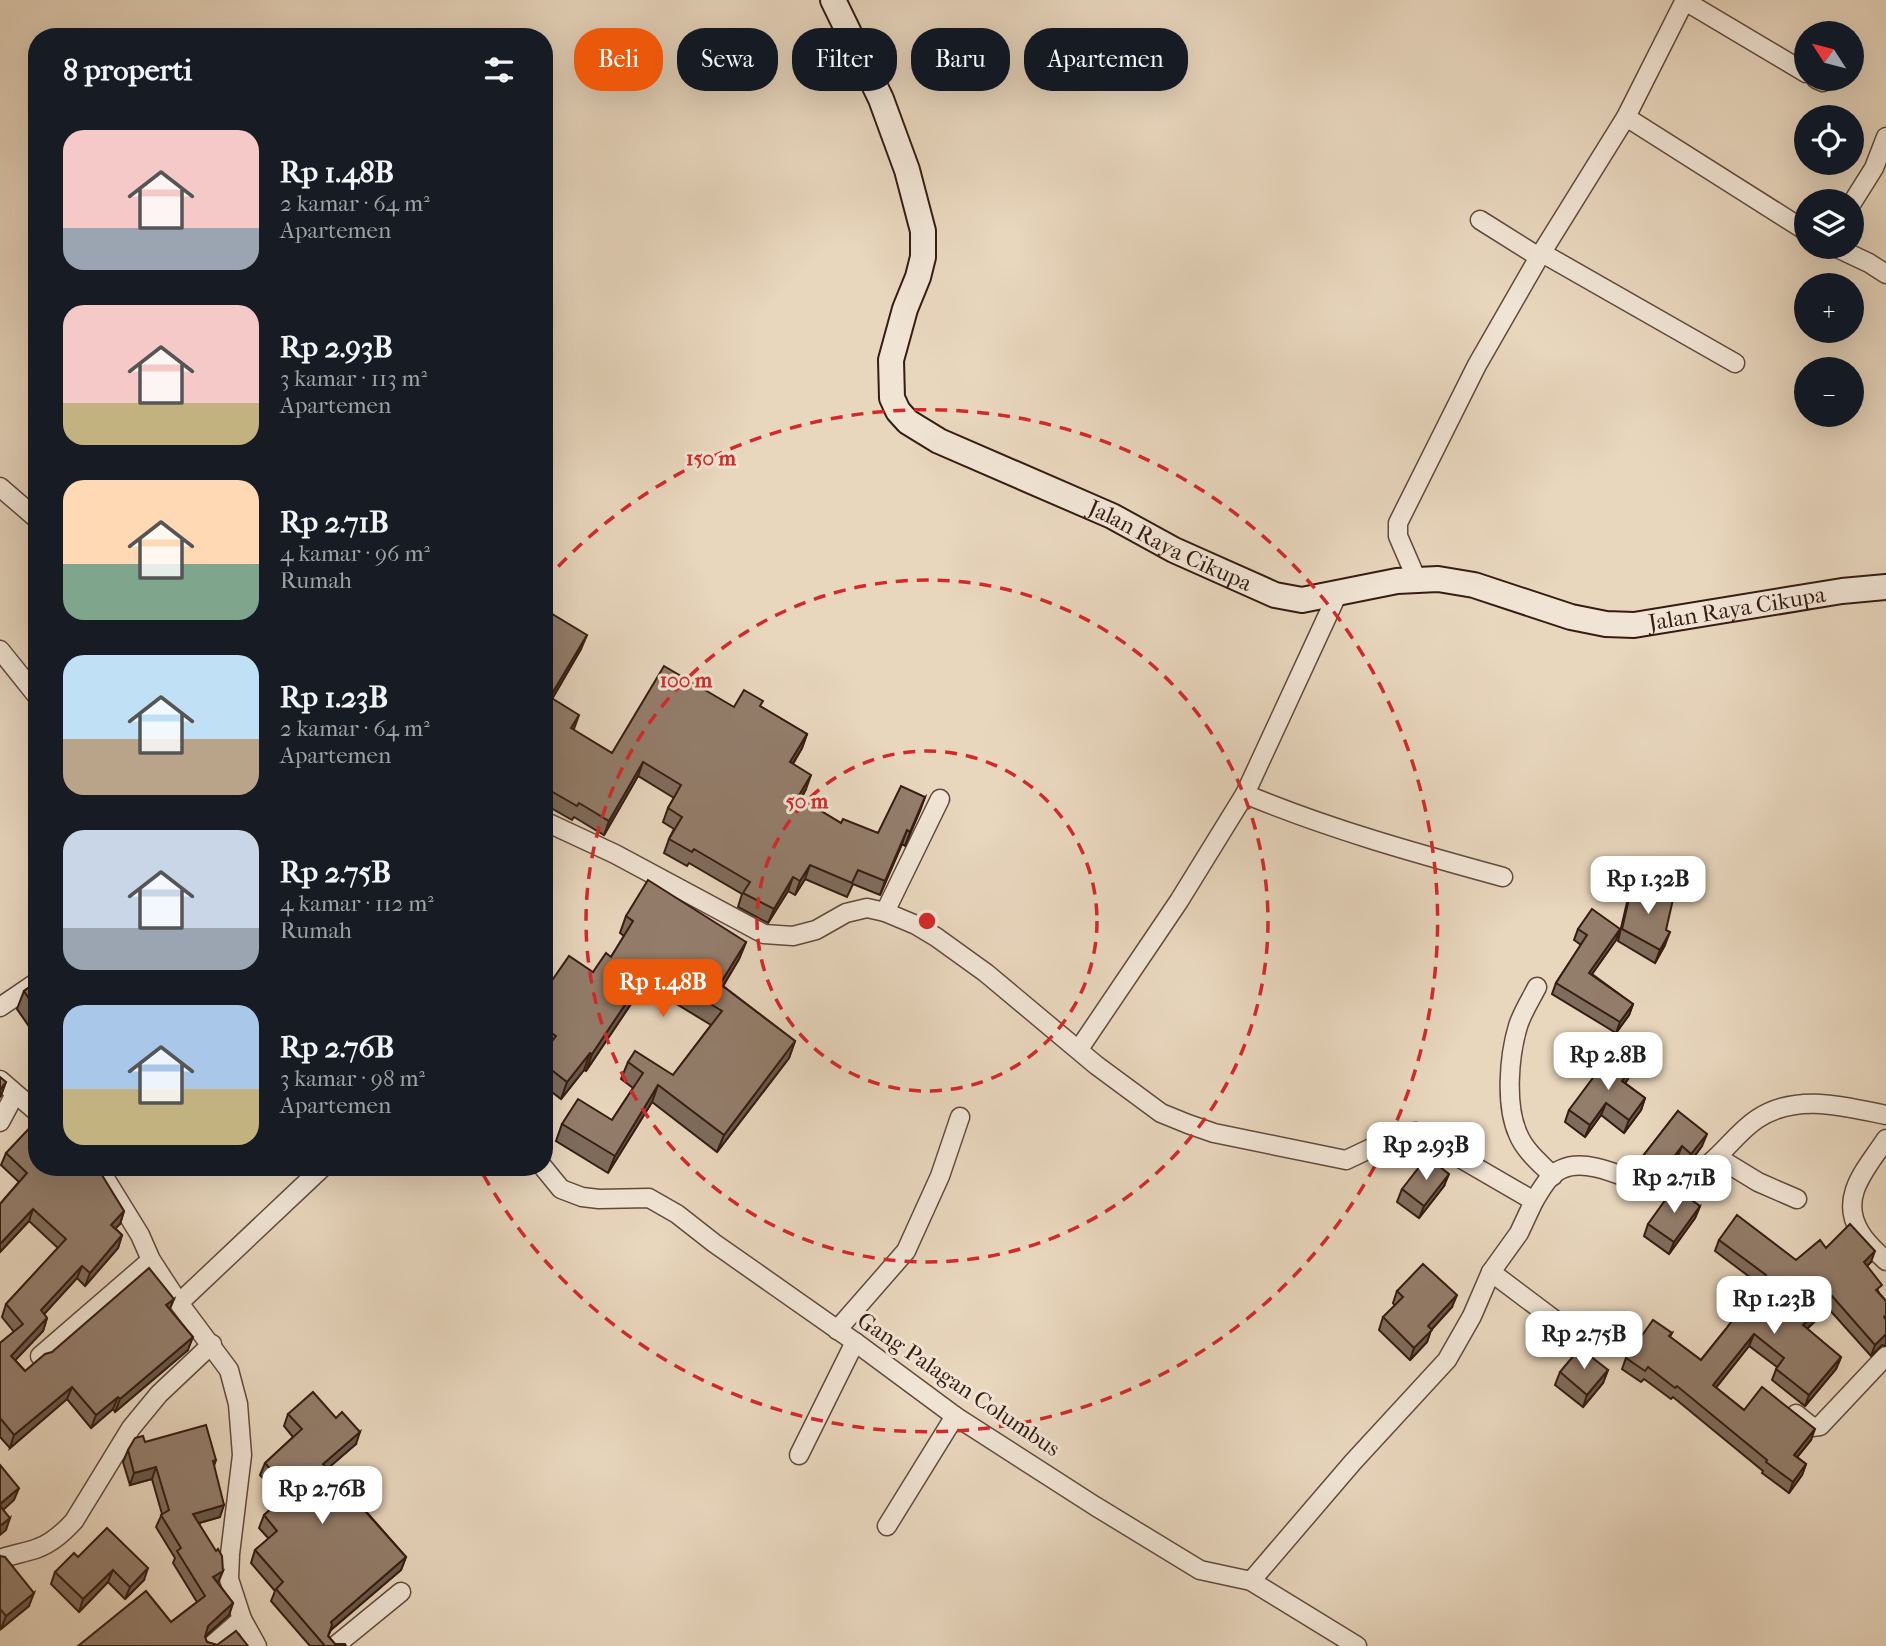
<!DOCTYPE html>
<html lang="id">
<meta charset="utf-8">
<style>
:root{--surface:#171b24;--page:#242831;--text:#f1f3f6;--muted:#9ea1a6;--accent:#ea580c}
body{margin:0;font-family:"IM FELL French Canon",serif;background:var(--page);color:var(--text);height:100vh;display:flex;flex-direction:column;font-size:26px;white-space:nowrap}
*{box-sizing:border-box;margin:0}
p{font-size:23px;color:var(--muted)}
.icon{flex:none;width:38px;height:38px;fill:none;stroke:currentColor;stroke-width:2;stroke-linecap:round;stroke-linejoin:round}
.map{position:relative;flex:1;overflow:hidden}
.drawer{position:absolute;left:28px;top:28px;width:525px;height:1148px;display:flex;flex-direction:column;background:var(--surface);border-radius:28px;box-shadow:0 7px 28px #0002}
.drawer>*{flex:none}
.hud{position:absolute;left:574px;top:28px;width:665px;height:63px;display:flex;gap:14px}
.needle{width:46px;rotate:306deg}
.controls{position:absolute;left:1794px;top:21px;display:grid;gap:14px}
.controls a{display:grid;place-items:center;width:70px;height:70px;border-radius:50%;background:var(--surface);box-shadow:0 7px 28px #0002;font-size:35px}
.price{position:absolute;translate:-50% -60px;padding:0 16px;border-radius:14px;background:#fff;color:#222;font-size:23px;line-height:46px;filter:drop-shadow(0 2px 4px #0008)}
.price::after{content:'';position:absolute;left:50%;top:42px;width:21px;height:16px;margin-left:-10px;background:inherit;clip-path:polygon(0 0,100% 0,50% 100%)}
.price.selected{background:var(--accent);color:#fff}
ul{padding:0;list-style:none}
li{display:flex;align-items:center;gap:21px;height:175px;padding:0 35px}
li span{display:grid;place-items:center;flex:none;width:196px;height:140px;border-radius:21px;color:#555}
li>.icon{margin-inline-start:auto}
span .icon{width:84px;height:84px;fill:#fffc;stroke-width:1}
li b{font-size:30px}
h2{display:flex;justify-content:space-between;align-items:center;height:84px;padding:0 35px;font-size:30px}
.chip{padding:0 24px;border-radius:28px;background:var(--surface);box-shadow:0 7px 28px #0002;font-size:24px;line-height:63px}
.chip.selected{background:var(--accent);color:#fff}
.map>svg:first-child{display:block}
</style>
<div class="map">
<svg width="1886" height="1646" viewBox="0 0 1886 1646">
<rect width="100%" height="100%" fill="#e8d6bd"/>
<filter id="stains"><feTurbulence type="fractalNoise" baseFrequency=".00286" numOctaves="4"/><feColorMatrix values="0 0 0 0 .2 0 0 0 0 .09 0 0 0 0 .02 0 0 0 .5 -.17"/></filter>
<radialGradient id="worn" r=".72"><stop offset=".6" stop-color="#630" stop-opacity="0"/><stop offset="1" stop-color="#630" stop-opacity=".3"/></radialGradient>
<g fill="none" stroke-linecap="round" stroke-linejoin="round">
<g stroke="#624a3d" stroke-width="21">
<g id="street">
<polyline points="1685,1 1806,73"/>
<polyline points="1816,79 1823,82"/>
<polyline points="1626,117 1806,231"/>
<polyline points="1852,203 1874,168 1886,137"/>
<polyline points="1480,220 1539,257"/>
<polyline points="1835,247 1869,263 1886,274"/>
<polyline points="1542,253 1735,363"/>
<polyline points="0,487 37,519"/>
<polyline points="1417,580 1398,536 1398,523 1477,365 1539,257 1626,117 1685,0"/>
<polyline points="0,650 37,696"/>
<path d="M 1245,794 C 1329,829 1415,853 1503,877"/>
<polyline points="544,821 615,854 764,934 793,936 816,930 846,913 867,908 885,912 916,925 936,937 986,973 1096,1065 1161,1113 1188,1124 1214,1133 1346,1160 1384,1142 1415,1132 1534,1201 1519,1233 1491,1272 1472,1316 1447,1360 1353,1462 1251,1581"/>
<polyline points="885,912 940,799"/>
<path d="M 1537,987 C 1531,999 1522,1013 1518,1026 C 1509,1056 1505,1105 1518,1134 C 1525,1151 1540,1163 1553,1176"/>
<polyline points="0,1007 37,982"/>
<polyline points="1079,1049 1179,901 1245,794 1338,593"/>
<polyline points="0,1080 37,1112"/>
<polyline points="0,1122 15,1094"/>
<path d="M 1886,1139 C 1867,1168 1838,1197 1860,1232 C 1866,1243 1877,1252 1886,1261"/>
<polyline points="1717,1157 1758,1182 1797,1199"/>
<polyline points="96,1167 103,1175 140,1235 151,1260 179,1303 229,1370 238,1404 242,1455 230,1554 229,1579 242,1619 257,1646"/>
<polyline points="543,1167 561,1189 582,1197 599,1199 649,1198 677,1214 714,1243 855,1342 955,1416 1095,1506 1200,1570 1251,1581 1357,1646"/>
<path d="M 1534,1201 C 1541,1190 1549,1174 1562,1169 C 1586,1158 1621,1176 1644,1184 C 1653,1187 1661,1191 1670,1189 C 1685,1187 1699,1173 1710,1163 C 1726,1150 1739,1131 1757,1119 C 1796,1093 1843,1106 1886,1115"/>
<polyline points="1491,1272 1568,1330"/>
<polyline points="179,1303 323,1167"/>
<polyline points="837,1330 906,1251 940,1176 960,1117"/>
<polyline points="40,1356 151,1260"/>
<polyline points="1796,1414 1812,1427 1820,1426 1886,1356"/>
<polyline points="799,1455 855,1342"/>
<polyline points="887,1526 955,1416"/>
<path d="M 0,1559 C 13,1554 25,1553 38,1548 C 52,1543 64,1532 74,1521 L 131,1428 L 159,1394 L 212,1344"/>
<polyline points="211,1646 242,1619"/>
<polyline points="335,1646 401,1592"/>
</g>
</g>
<g stroke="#361c12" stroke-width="28">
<g id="secondary">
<path id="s1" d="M 833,0 L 881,99 L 907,170 L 923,231 L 923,257 L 918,277 L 905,309 L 891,360 L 892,398 L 898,411 L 908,422 L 939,441 L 1112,516 L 1174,550 L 1275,595 L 1302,600 L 1397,581 L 1438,579 L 1474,585 L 1571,617 L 1606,624 L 1634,625 L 1842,591 L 1886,587"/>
</g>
</g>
<use href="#street" stroke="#f0e4d4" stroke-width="18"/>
<use href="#secondary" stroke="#f0e4d4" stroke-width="24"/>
</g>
<g fill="#7e6c5c" stroke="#361c12" stroke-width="2">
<polygon points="544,609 581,649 552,699 573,730 612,753 734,707 761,707 807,734 802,748 793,764 806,789 801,799 841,823 878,833 925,797 905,846 902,844 880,895 853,884 847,897 805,879 795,895 788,891 768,923 738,907 742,894 689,863 687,866 664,853 669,839 674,829 663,822 668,808 674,798 638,776 604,835 574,817 572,820 544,804"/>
<polygon points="1632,886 1666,930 1665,945 1655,963 1618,941 1628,898"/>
<polygon points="626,916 746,942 739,959 723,986 795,1041 789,1058 717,1152 652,1102 608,1173 556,1141 562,1124 612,1120 633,1088 621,1079 628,1062 673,1075 711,1025 665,997 662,1002 641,989 586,1071 584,1070 561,1099 544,1086 544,992 593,972 611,957 624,936 620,933"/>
<polygon points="1578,929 1620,929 1616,940 1592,974 1633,1004 1629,1015 1616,1033 1552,994 1556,983 1581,945 1574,940"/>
<polygon points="37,982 37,1038 17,1009 24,991"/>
<polygon points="1628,1079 1625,1083 1645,1098 1641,1110 1624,1133 1601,1115 1585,1137 1565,1122 1569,1110"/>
<polygon points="1678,1111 1702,1146 1687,1166 1677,1158 1663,1178 1642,1171 1638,1168 1643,1156"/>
<polygon points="6,1153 124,1211 120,1224 115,1228 122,1235 118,1248 85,1286 77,1278 44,1314 47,1318 43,1331 15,1360 25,1371 170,1310 188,1350 115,1412 113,1409 91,1428 67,1399 10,1448 0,1437 0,1343 14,1332 2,1317 6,1304 58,1248 29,1221 0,1252 0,1204 19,1182 1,1165"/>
<polygon points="1444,1186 1419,1218 1397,1202 1402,1189"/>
<polygon points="1700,1206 1695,1218 1669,1254 1644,1236 1648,1224"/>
<polygon points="1719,1240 1796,1260 1826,1248 1871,1262 1867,1266 1879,1293 1886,1301 1886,1346 1882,1345 1871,1356 1828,1308 1807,1329 1841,1357 1836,1369 1805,1406 1772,1380 1777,1367 1749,1346 1716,1388 1744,1410 1811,1440 1797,1457 1806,1464 1802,1475 1789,1493 1762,1473 1763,1471 1673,1397 1671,1399 1644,1379 1641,1382 1622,1369 1626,1358 1672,1333 1670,1337 1701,1360 1726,1329 1759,1284 1715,1251"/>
<polygon points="1397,1291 1452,1307 1431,1330 1427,1342 1410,1360 1379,1330 1383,1317 1395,1306 1393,1303"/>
<polygon points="1608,1370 1603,1383 1583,1407 1555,1385 1560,1372"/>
<polygon points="288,1414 356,1444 328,1468 406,1557 401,1570 331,1630 328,1636 335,1644 346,1646 310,1646 271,1601 275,1591 251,1563 255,1550 269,1539 259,1528 264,1515 282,1499 260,1475 265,1463 293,1437 284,1426"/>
<polygon points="145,1442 216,1460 214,1466 220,1517 199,1523 218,1583 233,1603 229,1615 205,1637 207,1642 217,1645 248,1646 78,1646 171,1622 197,1602 173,1563 175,1558 156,1527 162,1514 152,1479 130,1485 123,1462 128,1450"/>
<polygon points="0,1556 29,1606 1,1629 0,1628"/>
<polygon points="78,1557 144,1580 125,1599 108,1582 79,1612 51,1584 55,1572"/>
</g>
<g fill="#67584b" stroke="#361c12" stroke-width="2">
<polygon points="587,635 581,649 545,711 550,697"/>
<polygon points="579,715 574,729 566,742 571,728"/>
<polygon points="807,734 802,748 785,776 790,762"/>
<polygon points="643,762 638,776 604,835 609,821"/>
<polygon points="811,775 806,789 793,811 798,797"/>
<polygon points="925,797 920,811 905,846 910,832"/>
<polygon points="907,830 902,844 880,895 885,881"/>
<polygon points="810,865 805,879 795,895 800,881"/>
<polygon points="793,877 788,891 768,923 774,909"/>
<polygon points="1620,929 1616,940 1585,984 1589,973"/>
<polygon points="1670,932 1665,945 1655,963 1660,950"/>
<polygon points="746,942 739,959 714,1001 720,984"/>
<polygon points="647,972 641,989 586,1071 592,1054"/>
<polygon points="671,980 665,997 662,1002 668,985"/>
<polygon points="1633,1004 1629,1015 1616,1033 1620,1022"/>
<polygon points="795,1041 789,1058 717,1152 724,1135"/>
<polygon points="590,1053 584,1070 561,1099 567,1082"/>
<polygon points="1633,1066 1628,1079 1618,1093 1622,1081"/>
<polygon points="6,1082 1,1096 0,1097 0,1090"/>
<polygon points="658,1085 652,1102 608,1173 615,1156"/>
<polygon points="1645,1098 1641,1110 1624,1133 1629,1120"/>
<polygon points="1606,1103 1601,1115 1585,1137 1590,1125"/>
<polygon points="1707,1134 1702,1146 1687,1166 1691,1154"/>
<polygon points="1682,1146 1677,1158 1663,1178 1667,1166"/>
<polygon points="1449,1174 1444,1186 1419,1218 1424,1206"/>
<polygon points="1700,1206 1695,1218 1669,1254 1674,1242"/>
<polygon points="33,1209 29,1221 0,1252 0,1244"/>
<polygon points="124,1211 120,1224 107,1237 111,1225"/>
<polygon points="122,1235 118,1248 85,1286 90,1273"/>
<polygon points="1875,1251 1871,1262 1860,1273 1864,1262"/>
<polygon points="82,1266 77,1278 36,1323 41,1310"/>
<polygon points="1457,1295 1452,1307 1431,1330 1427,1342 1410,1360 1414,1348 1428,1326"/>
<polygon points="1832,1296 1828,1308 1799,1337 1803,1325"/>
<polygon points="174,1299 169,1311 166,1305"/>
<polygon points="47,1318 43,1331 7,1369 11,1356"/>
<polygon points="1754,1334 1749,1346 1709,1396 1713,1385"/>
<polygon points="1886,1334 1886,1346 1882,1345 1871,1356 1875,1345"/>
<polygon points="193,1337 188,1350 115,1412 120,1399"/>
<polygon points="1841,1357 1836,1369 1805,1406 1809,1395"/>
<polygon points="1608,1370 1603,1383 1583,1407 1587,1395"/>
<polygon points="72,1387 67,1399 10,1448 14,1435"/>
<polygon points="118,1397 113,1409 91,1428 96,1415"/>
<polygon points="1815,1429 1811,1440 1790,1466 1794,1455"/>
<polygon points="360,1432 356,1444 319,1476 323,1464"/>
<polygon points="1806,1464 1802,1475 1789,1493 1793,1482"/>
<polygon points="156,1467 152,1479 130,1485 134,1473"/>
<polygon points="19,1488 14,1500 0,1513 0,1504"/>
<polygon points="224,1505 220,1517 189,1526 193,1514"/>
<polygon points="10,1518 6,1530 0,1535 0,1526"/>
<polygon points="406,1557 401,1570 326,1634 331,1622"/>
<polygon points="148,1568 144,1580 125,1599 130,1587"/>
<polygon points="113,1570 108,1582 79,1612 83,1599"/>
<polygon points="223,1571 218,1583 213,1577"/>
<polygon points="34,1593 29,1606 1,1629 6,1616"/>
<polygon points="233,1603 229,1615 203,1638 208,1626"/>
</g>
<g fill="#937d6b" stroke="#361c12" stroke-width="2">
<polygon points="544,609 587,635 550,697 579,715 571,728 612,753 664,666 734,707 744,690 763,701 760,706 807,734 790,762 811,775 798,797 841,823 843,819 878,833 901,786 925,797 910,832 907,830 885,881 858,870 852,883 810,865 800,881 793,877 774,909 743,893 750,882 694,849 692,852 669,839 682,817 668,808 681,785 643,762 609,821 579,803 577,806 544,787"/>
<polygon points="648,880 746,942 720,984 795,1041 724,1135 658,1085 615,1156 562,1124 578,1099 612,1120 643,1073 628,1062 635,1051 673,1075 722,1011 671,980 668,985 647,972 592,1054 590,1053 567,1082 544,1064 544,1052 556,1036 544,1028 544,992 569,956 593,972 606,953 611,957 633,921 626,916"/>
<polygon points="1632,886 1674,895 1666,930 1670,932 1660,950 1622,929"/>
<polygon points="1592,909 1620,929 1589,973 1633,1004 1620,1022 1556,983 1587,935 1578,929"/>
<polygon points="37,982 37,1011 24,991"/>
<polygon points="1613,1051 1633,1066 1622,1081 1645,1098 1629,1120 1606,1103 1590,1125 1569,1110"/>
<polygon points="0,1077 6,1082 0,1090"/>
<polygon points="1678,1111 1707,1134 1691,1154 1682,1146 1667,1166 1647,1159 1643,1156"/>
<polygon points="37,1120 37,1167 97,1167 124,1211 111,1225 122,1235 90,1273 82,1266 41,1310 47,1318 11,1356 25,1371 45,1354 52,1352 149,1268 174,1299 166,1305 193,1337 120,1399 118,1397 96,1415 72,1387 14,1435 0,1418 0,1343 23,1324 6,1304 66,1239 33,1209 0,1244 0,1204 27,1173 6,1153"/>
<polygon points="1427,1157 1449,1174 1424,1206 1402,1189"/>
<polygon points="1674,1188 1700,1206 1674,1242 1648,1224"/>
<polygon points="1737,1215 1796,1260 1820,1240 1826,1248 1850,1224 1875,1251 1864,1262 1882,1285 1876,1290 1886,1301 1886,1315 1884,1317 1886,1320 1886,1334 1875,1345 1832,1296 1803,1325 1841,1357 1809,1395 1776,1369 1784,1358 1754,1334 1713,1385 1744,1410 1762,1387 1815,1429 1794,1455 1806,1464 1793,1482 1766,1462 1767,1460 1677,1386 1675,1388 1648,1367 1645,1371 1626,1358 1653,1320 1672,1333 1669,1336 1701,1360 1726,1329 1766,1275 1719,1240"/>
<polygon points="1423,1264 1457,1295 1428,1326 1432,1330 1414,1348 1383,1317 1403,1297 1397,1291"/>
<polygon points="1580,1348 1608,1370 1587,1395 1560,1372"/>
<polygon points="313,1392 336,1418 342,1412 360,1432 323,1464 406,1557 331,1622 332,1625 328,1636 335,1644 345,1644 346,1646 325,1646 276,1589 283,1582 255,1550 277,1531 264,1515 290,1492 265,1463 302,1429 288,1414"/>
<polygon points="206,1425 216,1460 213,1461 224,1505 193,1514 216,1551 218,1549 222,1556 223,1571 213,1577 233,1603 208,1626 205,1637 207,1642 217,1645 236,1631 248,1646 78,1646 146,1591 171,1622 205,1596 177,1551 181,1548 161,1515 169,1510 156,1467 134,1473 128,1450 135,1438 143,1436 145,1442"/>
<polygon points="0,1465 19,1488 0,1504"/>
<polygon points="0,1506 10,1518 0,1526"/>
<polygon points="107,1528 148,1568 130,1587 113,1570 83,1599 55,1572 74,1553 78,1557"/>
<polygon points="0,1556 5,1557 34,1593 6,1616 0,1609"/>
</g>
<g fill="none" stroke="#d62828" stroke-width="3.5" stroke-dasharray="12 9">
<circle cx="927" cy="921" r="170"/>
<circle cx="927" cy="921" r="341"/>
<path d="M544 582A511 511 0 1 1 480 1169"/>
</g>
<g text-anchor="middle" stroke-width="6" stroke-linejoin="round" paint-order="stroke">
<g font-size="23" fill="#361c12" stroke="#f0e4d4">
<text dy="8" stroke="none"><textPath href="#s1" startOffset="740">Jalan Raya Cikupa</textPath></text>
<text dy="8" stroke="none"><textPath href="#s1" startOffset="1328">Jalan Raya Cikupa</textPath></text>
<text transform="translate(959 1384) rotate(34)" y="8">Gang Palagan Columbus</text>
</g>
</g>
<circle cx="927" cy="921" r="10" fill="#d62828" stroke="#f0e4d4" stroke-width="3.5"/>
<g font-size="21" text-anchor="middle" font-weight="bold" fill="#d62828" stroke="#f0e4d4" stroke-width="6" stroke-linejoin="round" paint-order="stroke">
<text x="711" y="465">150 m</text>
<text x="686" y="687">100 m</text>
<text x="807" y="808">50 m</text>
</g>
<rect width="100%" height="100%" filter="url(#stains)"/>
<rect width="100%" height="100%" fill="url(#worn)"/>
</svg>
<div class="controls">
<a><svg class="needle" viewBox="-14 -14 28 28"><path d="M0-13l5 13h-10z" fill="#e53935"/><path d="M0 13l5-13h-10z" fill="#9ea1a6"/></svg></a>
<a><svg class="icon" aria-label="locate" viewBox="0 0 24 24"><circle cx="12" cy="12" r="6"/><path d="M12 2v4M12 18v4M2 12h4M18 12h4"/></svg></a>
<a><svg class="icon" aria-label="layers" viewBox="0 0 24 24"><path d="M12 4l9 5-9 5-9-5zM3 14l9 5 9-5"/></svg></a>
<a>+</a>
<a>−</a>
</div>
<b class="price" style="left:1648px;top:916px">Rp 1.32B</b>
<b class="price selected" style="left:663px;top:1019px">Rp 1.48B</b>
<b class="price" style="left:1608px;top:1092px">Rp 2.8B</b>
<b class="price" style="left:1426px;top:1182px">Rp 2.93B</b>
<b class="price" style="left:1674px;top:1215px">Rp 2.71B</b>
<b class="price" style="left:1774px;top:1336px">Rp 1.23B</b>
<b class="price" style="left:1584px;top:1371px">Rp 2.75B</b>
<b class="price" style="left:322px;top:1526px">Rp 2.76B</b>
<div class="hud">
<a class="chip selected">Beli</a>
<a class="chip">Sewa</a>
<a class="chip">Filter</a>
<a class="chip">Baru</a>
<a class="chip">Apartemen</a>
</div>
<section class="drawer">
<h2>8 properti<svg class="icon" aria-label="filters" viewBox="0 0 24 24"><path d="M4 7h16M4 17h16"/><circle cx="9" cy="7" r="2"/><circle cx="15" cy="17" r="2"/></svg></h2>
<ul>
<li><span style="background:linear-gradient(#f6c9c9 70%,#9aa5b1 0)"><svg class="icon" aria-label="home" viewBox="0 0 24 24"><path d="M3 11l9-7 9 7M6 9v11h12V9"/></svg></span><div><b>Rp 1.48B</b><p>2 kamar · 64 m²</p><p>Apartemen</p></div></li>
<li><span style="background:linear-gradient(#f6c9c9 70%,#c2b280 0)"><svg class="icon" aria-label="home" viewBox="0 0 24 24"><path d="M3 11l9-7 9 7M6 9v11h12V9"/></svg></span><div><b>Rp 2.93B</b><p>3 kamar · 113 m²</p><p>Apartemen</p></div></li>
<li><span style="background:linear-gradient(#ffd9b3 60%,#7fa58c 0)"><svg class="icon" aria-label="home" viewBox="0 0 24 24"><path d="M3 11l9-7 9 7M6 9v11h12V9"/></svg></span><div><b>Rp 2.71B</b><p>4 kamar · 96 m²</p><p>Rumah</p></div></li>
<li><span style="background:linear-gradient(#bfe0f5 60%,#b9a48a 0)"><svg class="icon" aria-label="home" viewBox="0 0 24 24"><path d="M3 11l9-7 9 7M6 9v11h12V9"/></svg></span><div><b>Rp 1.23B</b><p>2 kamar · 64 m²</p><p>Apartemen</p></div></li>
<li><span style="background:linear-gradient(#c9d6e8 70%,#9aa5b1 0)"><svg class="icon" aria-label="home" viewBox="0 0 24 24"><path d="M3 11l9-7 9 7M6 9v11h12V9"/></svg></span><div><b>Rp 2.75B</b><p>4 kamar · 112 m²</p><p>Rumah</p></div></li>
<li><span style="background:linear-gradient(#a9c7e8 60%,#c2b280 0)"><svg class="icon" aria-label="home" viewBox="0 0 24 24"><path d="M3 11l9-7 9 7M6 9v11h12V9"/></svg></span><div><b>Rp 2.76B</b><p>3 kamar · 98 m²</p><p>Apartemen</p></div></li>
</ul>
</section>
</div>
